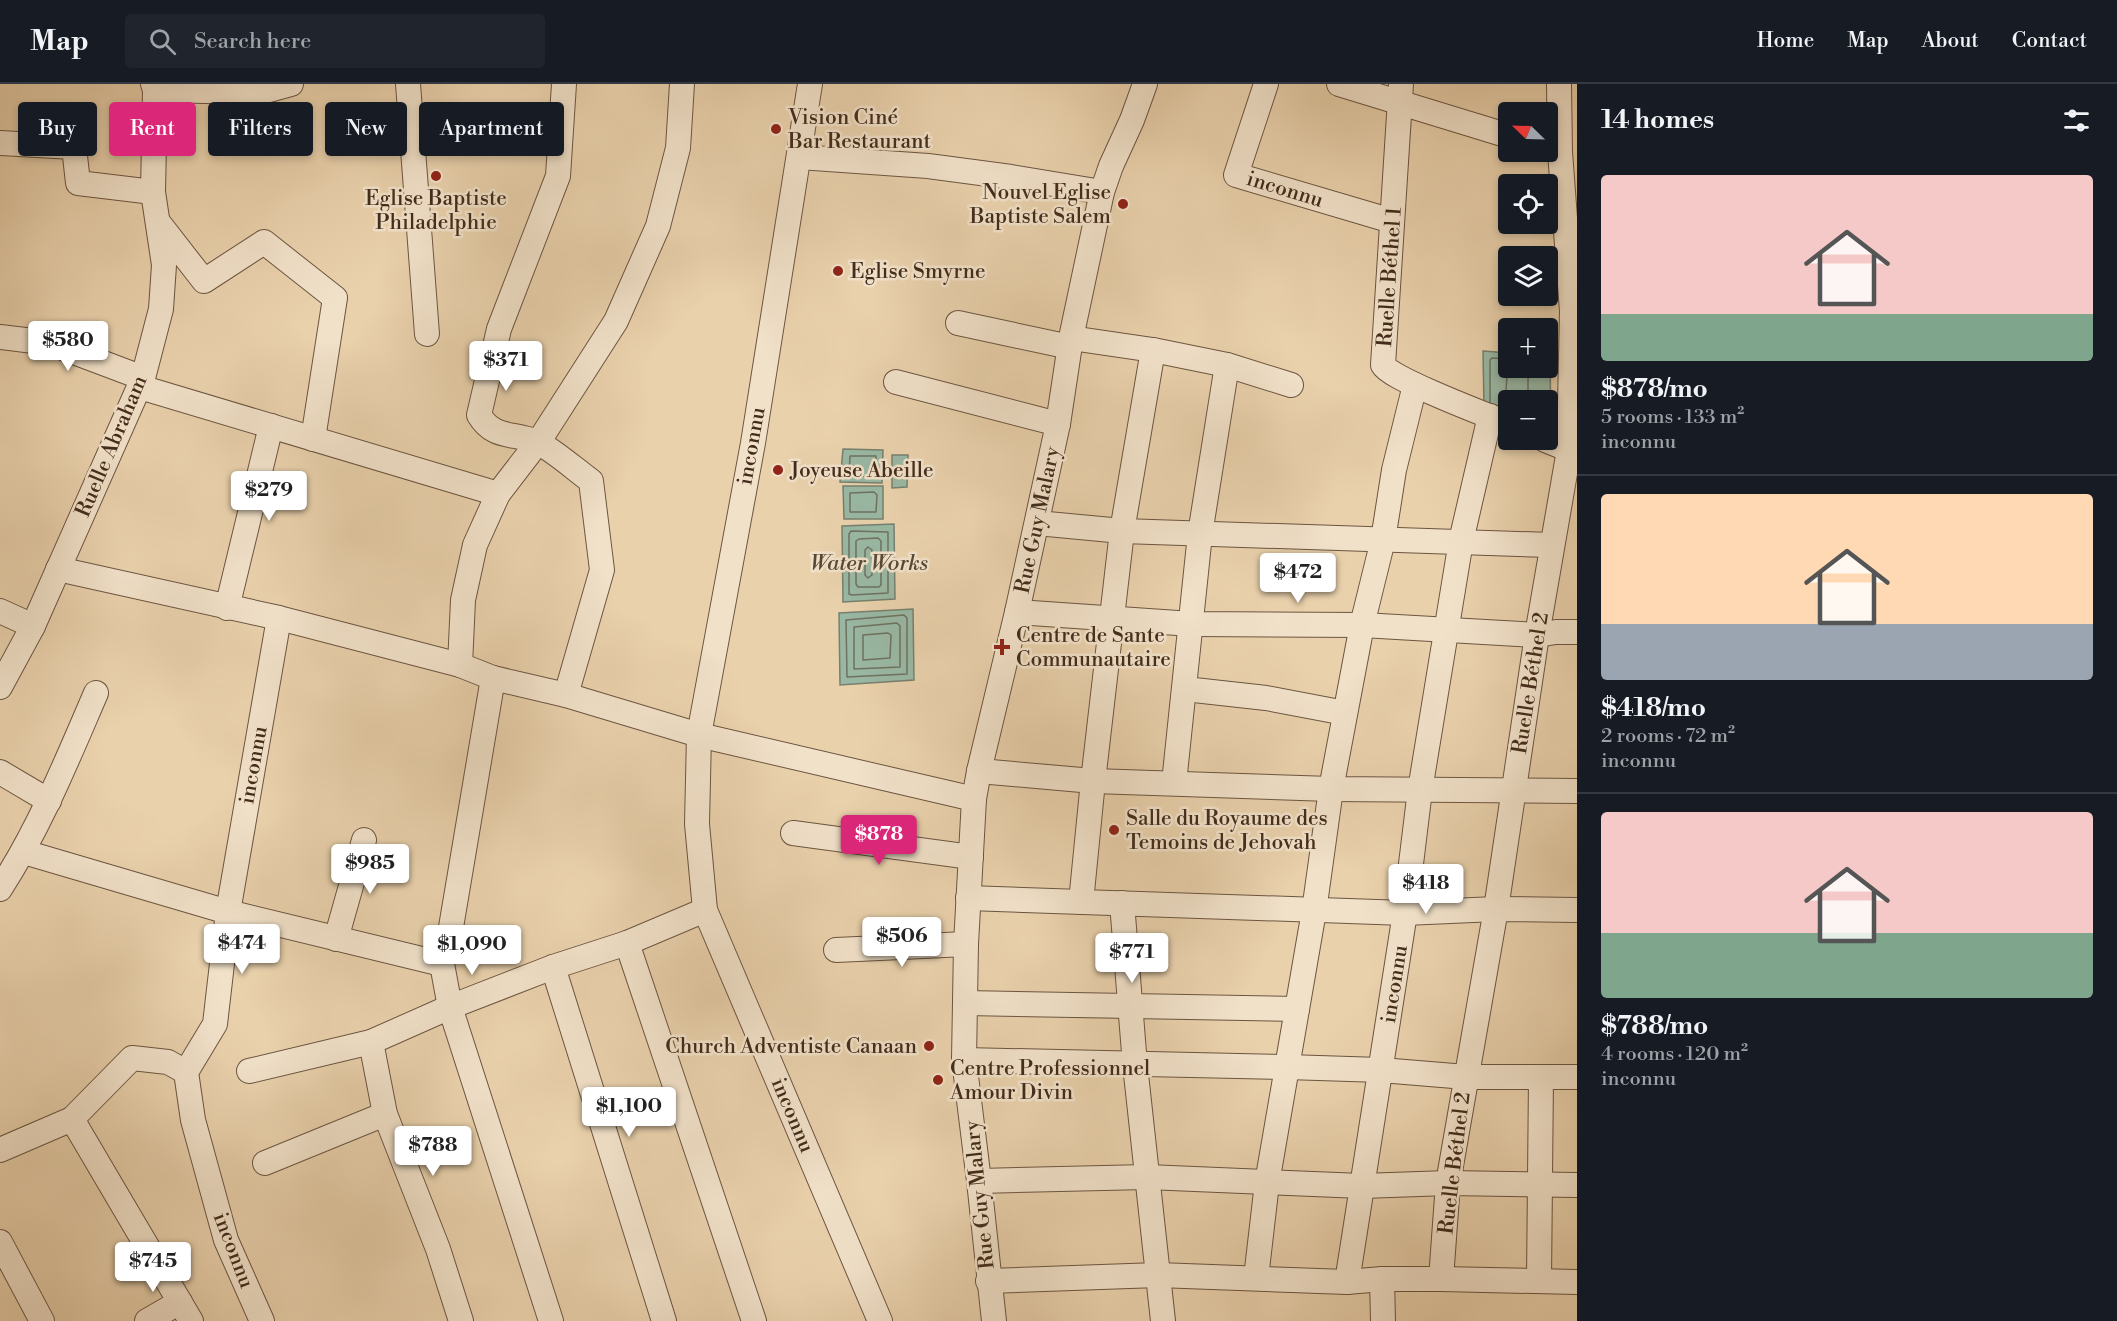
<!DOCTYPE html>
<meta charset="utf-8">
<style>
:root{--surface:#171b24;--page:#20242c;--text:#f1f3f6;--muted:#9ea1a6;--line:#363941;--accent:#db2777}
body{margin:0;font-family:"Libre Bodoni",serif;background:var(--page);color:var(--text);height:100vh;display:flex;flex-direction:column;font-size:22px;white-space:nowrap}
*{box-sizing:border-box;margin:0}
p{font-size:20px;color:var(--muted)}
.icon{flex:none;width:33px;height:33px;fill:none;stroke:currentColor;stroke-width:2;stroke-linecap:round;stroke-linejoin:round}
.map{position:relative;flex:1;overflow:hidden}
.details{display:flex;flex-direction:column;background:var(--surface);width:540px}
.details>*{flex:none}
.top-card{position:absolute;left:18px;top:18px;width:570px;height:54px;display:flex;gap:12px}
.needle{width:39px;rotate:293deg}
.tools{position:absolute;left:1498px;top:18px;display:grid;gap:12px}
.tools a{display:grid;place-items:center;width:60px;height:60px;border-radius:6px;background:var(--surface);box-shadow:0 3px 9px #0003;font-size:30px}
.price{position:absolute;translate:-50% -51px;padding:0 14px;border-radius:6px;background:#fff;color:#222;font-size:20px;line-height:39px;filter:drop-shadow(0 2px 3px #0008)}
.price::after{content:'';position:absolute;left:50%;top:36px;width:18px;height:14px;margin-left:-9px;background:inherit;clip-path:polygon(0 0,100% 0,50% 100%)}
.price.on{background:var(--accent);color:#fff}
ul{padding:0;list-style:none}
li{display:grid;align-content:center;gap:12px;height:318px;padding:0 24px}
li+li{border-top:2px solid var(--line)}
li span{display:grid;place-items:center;height:186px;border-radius:6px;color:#555}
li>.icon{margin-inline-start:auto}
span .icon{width:108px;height:108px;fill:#fffc;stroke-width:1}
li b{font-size:26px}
h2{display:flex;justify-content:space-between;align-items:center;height:72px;padding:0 24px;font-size:26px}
.tag{padding:0 21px;border-radius:6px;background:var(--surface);box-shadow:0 3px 9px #0003;font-size:21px;line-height:54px}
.tag.on{background:var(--accent);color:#fff}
header{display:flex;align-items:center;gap:36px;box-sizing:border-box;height:84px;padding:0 30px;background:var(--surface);border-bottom:2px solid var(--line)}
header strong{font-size:28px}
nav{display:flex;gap:33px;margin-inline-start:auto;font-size:21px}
.search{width:420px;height:54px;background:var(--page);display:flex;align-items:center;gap:15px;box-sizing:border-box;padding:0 21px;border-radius:6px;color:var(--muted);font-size:22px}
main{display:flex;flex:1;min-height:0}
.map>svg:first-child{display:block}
</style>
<header>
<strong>Map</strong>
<div class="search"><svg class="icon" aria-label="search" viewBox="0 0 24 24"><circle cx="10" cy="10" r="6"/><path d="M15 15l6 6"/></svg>Search here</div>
<nav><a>Home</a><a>Map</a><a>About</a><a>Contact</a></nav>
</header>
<main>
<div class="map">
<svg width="1577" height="1237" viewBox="0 0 1577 1237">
<rect width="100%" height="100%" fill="#e9d1ac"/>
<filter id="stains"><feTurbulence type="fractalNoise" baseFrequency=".00333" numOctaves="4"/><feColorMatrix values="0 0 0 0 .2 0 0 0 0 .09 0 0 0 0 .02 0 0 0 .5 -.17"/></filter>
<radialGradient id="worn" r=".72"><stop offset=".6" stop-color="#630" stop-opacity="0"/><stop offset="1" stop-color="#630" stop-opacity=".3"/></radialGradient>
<g fill="#99b8a4" stroke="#77806e" stroke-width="1.5">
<polygon points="1483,267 1509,269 1509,284 1548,284 1548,274 1550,274 1551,348 1548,347 1548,316 1509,316 1509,333 1484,324"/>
<polygon points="843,365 883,366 882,399 840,398"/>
<polygon points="892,371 908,371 907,403 892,404"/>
<polygon points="843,402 883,402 883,435 844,435"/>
<polygon points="894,440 895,515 843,518 842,442"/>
<polygon points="913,525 914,596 840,601 839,529"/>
</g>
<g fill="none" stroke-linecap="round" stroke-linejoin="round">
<g stroke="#6e7260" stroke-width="1.5">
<polygon points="1524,286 1528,289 1528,314 1525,316 1506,306 1507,293"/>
<polyline points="1490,318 1490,276 1492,274 1509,275"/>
<polygon points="850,372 876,372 876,392 849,392"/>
<polygon points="874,408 877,411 876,428 850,428 850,409"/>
<polygon points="851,447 888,448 888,509 852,511 849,510 849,450"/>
<polygon points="878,454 881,457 881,501 879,503 858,503 856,500 856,457 859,455"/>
<polygon points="868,463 872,466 872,491 868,494 865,491 865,466"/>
<polygon points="904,531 907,534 907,590 847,593 846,536"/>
<polygon points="897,539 900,542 900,583 854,585 854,543"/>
<polygon points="888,549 891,551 890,574 863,576 863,551"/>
</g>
<g stroke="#6c5540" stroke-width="26">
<g id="minor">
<polyline points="408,0 427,250"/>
<path d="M 564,0 L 558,92 L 499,245 L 479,331 C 494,356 514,348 537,358 C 552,365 576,386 591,397 L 602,486 L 566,611"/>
<polyline points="810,0 753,359 699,651 697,740 705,826 880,1237"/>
<polyline points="1266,0 1236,91 1392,137"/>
<polyline points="1339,0 1509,52"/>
<path d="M 1401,0 L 1383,281 C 1389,294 1489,332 1509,340"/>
<polyline points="155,6 262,8 291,0"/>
<polyline points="0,59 74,63 78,99 153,108"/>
<polyline points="799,73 928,82 1011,93 1102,108"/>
<polyline points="158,138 204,197 264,158 335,214 313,355"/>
<polyline points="958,239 1070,263"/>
<polyline points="0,253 50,259 143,294"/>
<polyline points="1071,254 1153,266 1227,281 1291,301"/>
<polyline points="896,298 1058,340"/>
<polyline points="140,303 498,410"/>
<polyline points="1545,356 1577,369"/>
<polyline points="1037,439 1122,447 1551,461"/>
<polyline points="58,485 279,534 460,581 493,594 566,611 699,651 974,715"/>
<polyline points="227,524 271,342"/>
<polyline points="0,527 33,542"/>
<polyline points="1017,528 1192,540 1362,541 1537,551 1556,548 1577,548"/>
<polyline points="460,581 463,516 475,461 498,410 541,354 616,237 658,142 678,64 682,0"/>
<polyline points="493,594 448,861 442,880 450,923 551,1237"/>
<polyline points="0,603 33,542 143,294 161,225 164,181 153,108 155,6 153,0"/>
<polyline points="1185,605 1266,614 1345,629"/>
<polyline points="979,687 1093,697 1331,705 1577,707"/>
<polyline points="0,688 49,717"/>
<polyline points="1174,699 1200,450 1227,281"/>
<polyline points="793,749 971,773"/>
<polyline points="24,768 228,828 442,880"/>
<path d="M 0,805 C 40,743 67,676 96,609"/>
<polyline points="968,814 1405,829 1496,825 1577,826"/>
<polyline points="1081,818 1093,697 1122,447 1153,266"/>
<polyline points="1122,819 1135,981 1163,1237"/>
<polyline points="336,855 364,756"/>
<polyline points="627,859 754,1237"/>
<polyline points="836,866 966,860"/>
<polyline points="553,883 664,1237"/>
<polyline points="965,919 1297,925"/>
<polyline points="371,958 385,1030 438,1165 461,1237"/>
<polyline points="964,976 1287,983 1381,986 1466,993 1577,993"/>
<polyline points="249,987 371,958 450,923 553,883 627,859 705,826"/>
<polyline points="186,988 168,978 132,974 72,1035 191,1237"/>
<polyline points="0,1066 72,1035"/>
<polyline points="265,1079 385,1030"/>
<polyline points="979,1097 1147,1093 1362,1102 1448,1099 1577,1101"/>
<polyline points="0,1158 42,1237"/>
<polyline points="1256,1194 1267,1099 1314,827 1331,705 1362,541 1383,456 1394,386 1415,301"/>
<polyline points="1382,1195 1383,1237"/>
<polyline points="1441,1195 1448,1099 1496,825 1537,551 1569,366 1572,227 1560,68 1559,0"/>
<polyline points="988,1197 1158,1191 1347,1198 1382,1195 1441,1195 1577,1198"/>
<polyline points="1539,1197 1541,993"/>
<polyline points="1347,1198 1405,829 1420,706 1461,457 1490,332"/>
<polyline points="147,1237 180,1218"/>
<polyline points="262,1237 226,1156 193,1036 186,988 215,940 228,828 279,534"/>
<polyline points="994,1237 979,1097 964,976 966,860 974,715 979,687 1017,528 1058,340 1071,254 1102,108 1111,82 1132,36 1145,0"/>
</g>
</g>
<use href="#minor" stroke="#f1e1c9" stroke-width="24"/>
</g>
<g fill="#8f2418" stroke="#f1e1c9" stroke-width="2">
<circle cx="776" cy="45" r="6"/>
<circle cx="436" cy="92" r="6"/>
<circle cx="1123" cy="120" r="6"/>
<circle cx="838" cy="187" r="6"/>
<circle cx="778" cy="386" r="6"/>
<path d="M999 554h6v6h6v6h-6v6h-6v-6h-6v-6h6z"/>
<circle cx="1114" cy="746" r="6"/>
<circle cx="929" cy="962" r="6"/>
<circle cx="938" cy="996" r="6"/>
</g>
<g text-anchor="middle" stroke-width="5" stroke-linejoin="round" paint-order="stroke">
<g font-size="21" fill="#432c1c" stroke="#f1e1c9" text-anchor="start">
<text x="788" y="40">Vision Ciné<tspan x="788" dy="24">Bar Restaurant</tspan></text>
<text x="1111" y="115" text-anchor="end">Nouvel Eglise<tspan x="1111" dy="24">Baptiste Salem</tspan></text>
<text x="436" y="121" text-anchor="middle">Eglise Baptiste<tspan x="436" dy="24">Philadelphie</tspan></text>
<text x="850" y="194">Eglise Smyrne</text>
<text x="790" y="393">Joyeuse Abeille</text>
<text x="1016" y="558">Centre de Sante<tspan x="1016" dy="24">Communautaire</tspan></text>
<text x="1126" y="741">Salle du Royaume des<tspan x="1126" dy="24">Temoins de Jehovah</tspan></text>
<text x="917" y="969" text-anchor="end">Church Adventiste Canaan</text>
<text x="950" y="991">Centre Professionnel<tspan x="950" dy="24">Amour Divin</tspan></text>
</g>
<g font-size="21" fill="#432c1c" stroke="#f1e1c9">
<text transform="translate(1285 105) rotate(17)" y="7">inconnu</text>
<text transform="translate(1389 193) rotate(-86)" y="7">Ruelle Béthel 1</text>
<text transform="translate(111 362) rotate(-67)" y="7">Ruelle Abraham</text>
<text transform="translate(751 362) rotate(-80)" y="7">inconnu</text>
<text transform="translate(1037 436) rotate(-78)" y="7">Rue Guy Malary</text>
<text transform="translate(1530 599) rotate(-81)" y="7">Ruelle Béthel 2</text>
<text transform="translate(253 681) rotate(-80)" y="7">inconnu</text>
<text transform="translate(1394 900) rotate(-81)" y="7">inconnu</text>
<text transform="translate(793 1031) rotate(67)" y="7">inconnu</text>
<text transform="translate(1454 1079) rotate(-83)" y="7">Ruelle Béthel 2</text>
<text transform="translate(979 1111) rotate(-96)" y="7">Rue Guy Malary</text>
<text transform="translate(234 1166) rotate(69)" y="7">inconnu</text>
</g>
<g font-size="22" font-style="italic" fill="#544837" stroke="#f1e1c9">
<text x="869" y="486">Water Works</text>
</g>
</g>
<rect width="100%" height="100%" filter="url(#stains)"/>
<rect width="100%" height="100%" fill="url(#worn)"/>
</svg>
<div class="tools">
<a><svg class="needle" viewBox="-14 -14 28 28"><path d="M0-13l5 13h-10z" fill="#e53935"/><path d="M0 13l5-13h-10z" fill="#9ea1a6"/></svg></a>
<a><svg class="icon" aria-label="locate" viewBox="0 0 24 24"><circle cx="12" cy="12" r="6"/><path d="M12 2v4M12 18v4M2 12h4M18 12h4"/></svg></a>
<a><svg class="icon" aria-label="layers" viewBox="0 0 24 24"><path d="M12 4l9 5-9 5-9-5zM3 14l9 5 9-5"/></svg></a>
<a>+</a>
<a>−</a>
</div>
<b class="price" style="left:68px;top:288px">$580</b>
<b class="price" style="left:506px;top:308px">$371</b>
<b class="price" style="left:269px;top:438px">$279</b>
<b class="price" style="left:1298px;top:520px">$472</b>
<b class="price on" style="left:879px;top:782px">$878</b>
<b class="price" style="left:370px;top:811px">$985</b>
<b class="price" style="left:1426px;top:831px">$418</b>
<b class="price" style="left:902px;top:884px">$506</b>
<b class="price" style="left:242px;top:891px">$474</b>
<b class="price" style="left:472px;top:892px">$1,090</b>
<b class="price" style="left:1132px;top:900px">$771</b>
<b class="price" style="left:629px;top:1054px">$1,100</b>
<b class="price" style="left:433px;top:1093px">$788</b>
<b class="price" style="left:153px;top:1209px">$745</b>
<div class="top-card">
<a class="tag">Buy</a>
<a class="tag on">Rent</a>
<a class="tag">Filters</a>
<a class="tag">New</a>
<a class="tag">Apartment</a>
</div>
</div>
<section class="details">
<h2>14 homes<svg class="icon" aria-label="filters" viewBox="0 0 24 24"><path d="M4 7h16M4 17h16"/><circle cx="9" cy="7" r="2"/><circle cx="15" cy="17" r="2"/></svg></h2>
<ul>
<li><span style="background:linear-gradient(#f6c9c9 75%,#7fa58c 0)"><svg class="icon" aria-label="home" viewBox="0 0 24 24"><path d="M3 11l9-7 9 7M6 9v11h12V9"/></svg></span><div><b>$878/mo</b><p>5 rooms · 133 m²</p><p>inconnu</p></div></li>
<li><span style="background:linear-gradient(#ffd9b3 70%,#9aa5b1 0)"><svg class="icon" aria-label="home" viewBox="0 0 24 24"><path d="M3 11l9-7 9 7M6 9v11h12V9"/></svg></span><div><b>$418/mo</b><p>2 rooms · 72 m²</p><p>inconnu</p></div></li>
<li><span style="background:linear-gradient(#f6c9c9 65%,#7fa58c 0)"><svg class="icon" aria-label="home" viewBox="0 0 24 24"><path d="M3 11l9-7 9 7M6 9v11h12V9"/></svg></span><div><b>$788/mo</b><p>4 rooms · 120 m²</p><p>inconnu</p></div></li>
</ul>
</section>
</main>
